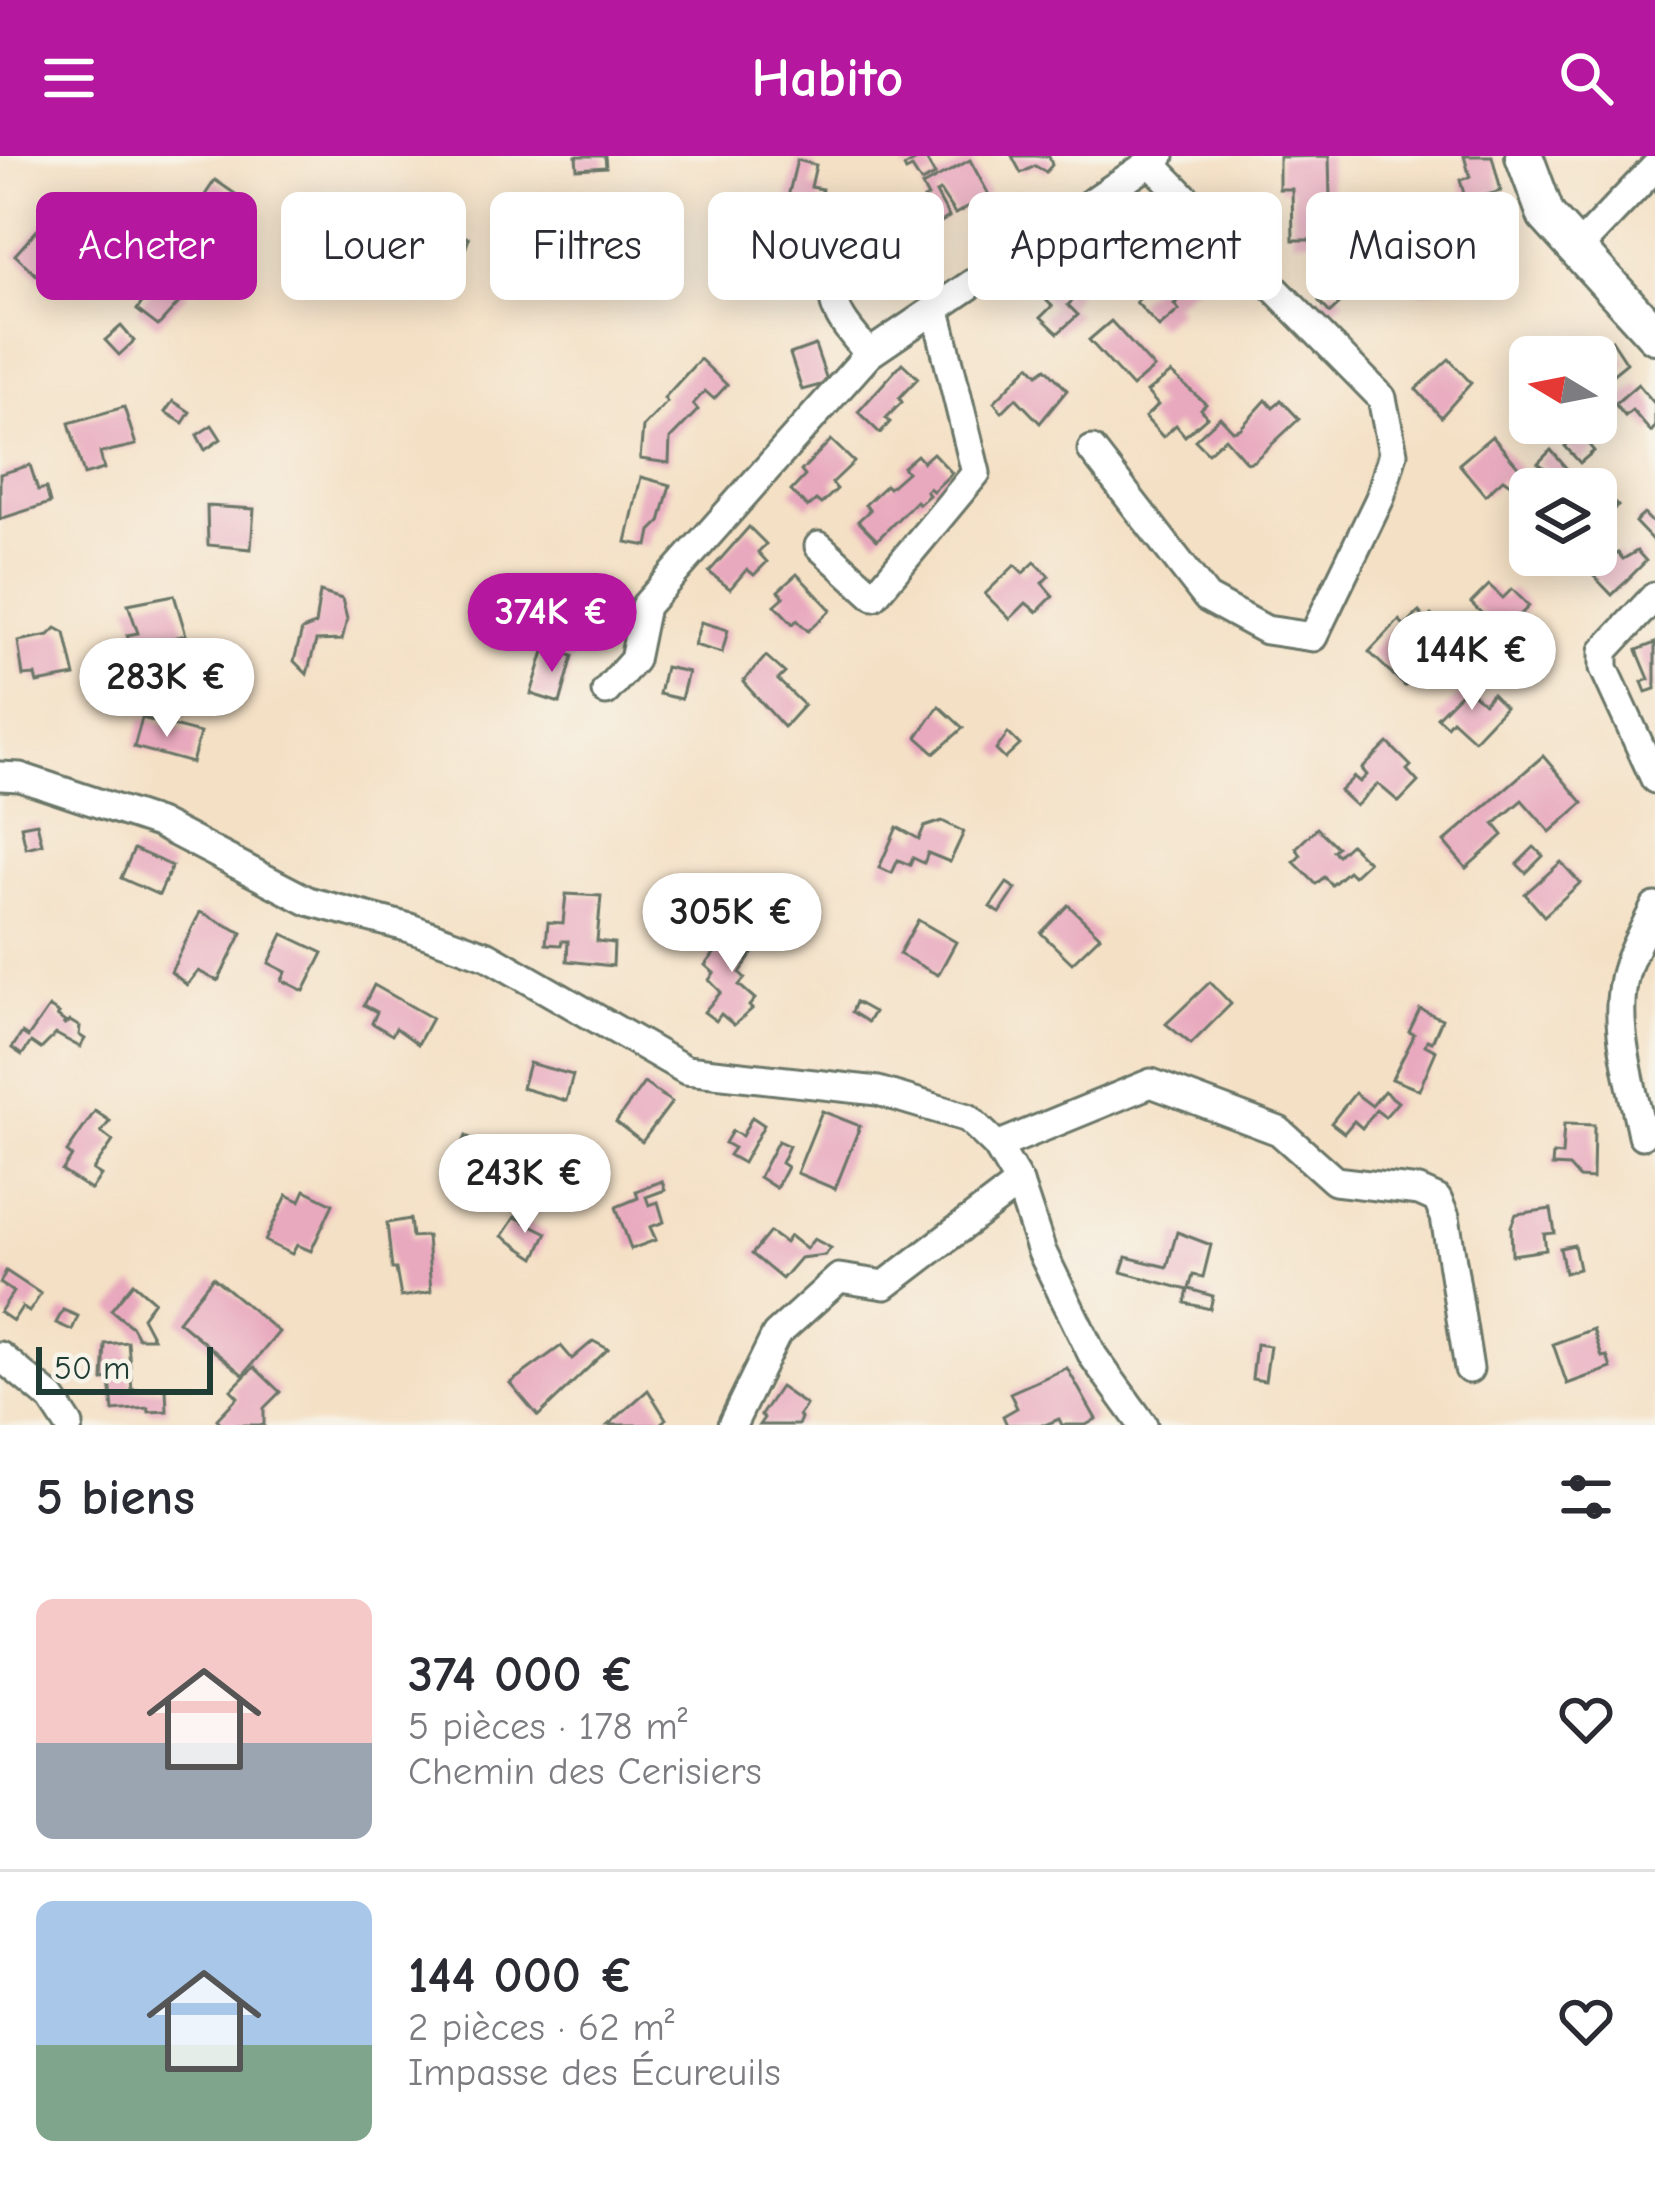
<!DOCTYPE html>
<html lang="fr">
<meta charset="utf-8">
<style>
:root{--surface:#fff;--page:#f7f7f7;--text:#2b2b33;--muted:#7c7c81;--line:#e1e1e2;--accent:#b5179e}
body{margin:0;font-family:"Comic Neue",sans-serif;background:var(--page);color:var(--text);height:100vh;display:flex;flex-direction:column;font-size:45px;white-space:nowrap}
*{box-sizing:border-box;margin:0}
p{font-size:39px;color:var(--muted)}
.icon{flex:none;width:66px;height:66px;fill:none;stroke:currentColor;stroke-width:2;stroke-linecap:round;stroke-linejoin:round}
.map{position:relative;height:1269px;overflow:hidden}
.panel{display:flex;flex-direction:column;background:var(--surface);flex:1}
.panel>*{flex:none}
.guide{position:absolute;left:36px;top:36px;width:1584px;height:108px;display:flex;gap:24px}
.needle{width:78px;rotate:280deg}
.buttons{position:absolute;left:1509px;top:180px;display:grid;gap:24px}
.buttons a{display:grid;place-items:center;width:108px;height:108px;border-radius:18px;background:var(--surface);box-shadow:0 6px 30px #0003;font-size:60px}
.scale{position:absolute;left:36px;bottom:30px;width:177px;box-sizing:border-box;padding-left:12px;border:6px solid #1f3d34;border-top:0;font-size:33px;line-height:42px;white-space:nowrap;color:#1f3d34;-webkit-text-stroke:9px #f7f3e8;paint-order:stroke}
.price{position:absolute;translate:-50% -102px;padding:0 27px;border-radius:42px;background:#fff;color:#222;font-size:39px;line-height:78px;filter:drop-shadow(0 3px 6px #0008)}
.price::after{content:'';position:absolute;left:50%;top:72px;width:36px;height:27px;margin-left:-18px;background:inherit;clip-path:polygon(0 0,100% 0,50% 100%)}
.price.selected{background:var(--accent);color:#fff}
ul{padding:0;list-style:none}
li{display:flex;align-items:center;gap:36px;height:300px;padding:0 36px}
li+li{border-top:3px solid var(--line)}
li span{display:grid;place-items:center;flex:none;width:336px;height:240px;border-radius:18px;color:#555}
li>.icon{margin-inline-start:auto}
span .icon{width:144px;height:144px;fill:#fffc;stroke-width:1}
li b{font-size:51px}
h2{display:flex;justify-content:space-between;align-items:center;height:144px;padding:0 36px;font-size:51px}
.chip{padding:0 42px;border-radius:18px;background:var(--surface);box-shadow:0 6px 30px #0003;font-size:42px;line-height:108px}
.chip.selected{background:var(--accent);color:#fff}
header{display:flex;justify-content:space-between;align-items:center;height:156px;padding:0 36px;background:var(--accent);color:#fff;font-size:54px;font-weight:600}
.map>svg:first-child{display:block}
</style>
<header><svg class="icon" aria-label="menu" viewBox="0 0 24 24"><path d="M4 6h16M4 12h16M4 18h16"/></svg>Habito<svg class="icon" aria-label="search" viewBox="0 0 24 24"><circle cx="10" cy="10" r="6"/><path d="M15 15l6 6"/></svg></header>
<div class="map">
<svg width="1655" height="1269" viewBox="0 0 1655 1269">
<rect width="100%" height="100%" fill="#f7f3e8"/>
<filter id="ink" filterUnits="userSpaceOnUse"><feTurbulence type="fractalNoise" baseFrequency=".00833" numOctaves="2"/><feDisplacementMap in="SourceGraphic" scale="24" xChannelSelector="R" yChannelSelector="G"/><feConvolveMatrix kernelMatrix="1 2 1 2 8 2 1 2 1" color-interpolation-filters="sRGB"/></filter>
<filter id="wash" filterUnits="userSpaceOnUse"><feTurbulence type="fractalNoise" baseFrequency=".004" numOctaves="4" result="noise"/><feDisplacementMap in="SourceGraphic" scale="48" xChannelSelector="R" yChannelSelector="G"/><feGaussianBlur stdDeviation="2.7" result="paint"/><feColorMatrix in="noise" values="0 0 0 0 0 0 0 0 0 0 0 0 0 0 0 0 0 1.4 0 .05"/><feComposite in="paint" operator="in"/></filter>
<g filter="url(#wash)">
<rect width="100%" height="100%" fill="#f4e0c5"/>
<g id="blocks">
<g fill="#e8a8be">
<polygon points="576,0 605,0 606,11 577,13"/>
<polygon points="924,0 935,19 921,26 912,12 906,15 904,11"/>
<polygon points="1012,0 1049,0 1052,9 1046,16 1035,10 1021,17"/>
<polygon points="1329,0 1331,84 1293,84 1292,33 1279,33 1279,1"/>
<polygon points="1464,0 1492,0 1501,35 1466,45 1460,24 1470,21"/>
<polygon points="797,4 816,9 811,31 822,33 818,67 798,62 801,49 787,45"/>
<polygon points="970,4 989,39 955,58 940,35 936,37 949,61 938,68 924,43 928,41 922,30"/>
<polygon points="215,24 244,44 231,64 220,57 206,76 212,80 200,99 175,84"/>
<polygon points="56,53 84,78 43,125 15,99"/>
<polygon points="1134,59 1149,76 1120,101 1105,84 1092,95 1079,82 1105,60 1116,74"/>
<polygon points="1454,68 1462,99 1472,96 1479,121 1422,137 1414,109 1420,107 1412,80"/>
<polygon points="451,76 469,82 463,99 444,92"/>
<polygon points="1182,85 1211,116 1174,148 1179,154 1159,171 1136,146 1167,118 1157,106"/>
<polygon points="906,101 921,121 891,143 876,123"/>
<polygon points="1052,114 1077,140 1068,149 1078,159 1058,177 1041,161 1052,150 1033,131"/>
<polygon points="173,126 188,137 158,170 137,154 153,131 157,134 161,129 167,133"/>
<polygon points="1333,132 1345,143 1330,157 1319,145"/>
<polygon points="1111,165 1154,212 1132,231 1089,184"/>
<polygon points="121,170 134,185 119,199 105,184"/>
<polygon points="1612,184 1627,207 1596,232 1596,201 1592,201"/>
<polygon points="815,189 828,227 802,234 790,198"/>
<polygon points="700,203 727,229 714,243 705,235 693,248 698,254 670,283 669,307 640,303 643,271 667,246 664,242"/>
<polygon points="1449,203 1471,227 1441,261 1416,233"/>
<polygon points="902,207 918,222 899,242 902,246 886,262 890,266 880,277 858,256"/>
<polygon points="1030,209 1038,218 1046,212 1067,234 1040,267 1016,242 1002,256 994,246"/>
<polygon points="1171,217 1206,248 1201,253 1207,261 1185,280 1176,269 1163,281 1145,261 1158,249 1147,236"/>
<polygon points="1638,228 1655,248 1655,271 1651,276 1632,254 1625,260 1615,248"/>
<polygon points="1266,244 1273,252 1281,244 1299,263 1254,305 1247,307 1225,282 1208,297 1195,284 1220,261 1233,275 1240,273"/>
<polygon points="173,245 190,256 183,267 165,256"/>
<polygon points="124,251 136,289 100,297 104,313 84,319 69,267"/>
<polygon points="212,269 221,283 205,294 197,279"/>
<polygon points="1579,277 1594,295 1580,307 1565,290"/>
<polygon points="1492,280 1528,322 1516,332 1503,323 1485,339 1459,308"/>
<polygon points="831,284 854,306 832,327 837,333 821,348 816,344 808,351 791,335 805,320 801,315"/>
<polygon points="1551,294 1577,325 1569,333 1556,333 1550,327 1556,320 1538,307"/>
<polygon points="933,297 952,317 933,335 929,332 926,335 929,339 919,348 916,345 877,384 858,365 870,354 865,349 886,329 889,332 907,316 903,311 917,299 923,306"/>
<polygon points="30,309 38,334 46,332 50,347 0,363 0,318"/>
<polygon points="641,321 670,329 660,366 651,375 648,390 626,386"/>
<polygon points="1600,331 1618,350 1600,363 1596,359 1596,335"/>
<polygon points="207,350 254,353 251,393 208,389"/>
<polygon points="1644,358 1655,369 1655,387 1635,366"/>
<polygon points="749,371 766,388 758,396 767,406 754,419 747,413 730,433 709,416"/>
<polygon points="1637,395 1646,405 1612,439 1589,415 1604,400 1609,405 1618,397 1623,403"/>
<polygon points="1035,406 1049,420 1042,427 1053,440 1037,456 1026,447 1010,463 985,438 1015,409 1023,417"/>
<polygon points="797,418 831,454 808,475 797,464 793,468 775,449 784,441 778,435"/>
<polygon points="1489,429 1503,442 1512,433 1529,450 1502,477 1471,447"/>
<polygon points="581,431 601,436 591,472 553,461 557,446 575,451"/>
<polygon points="320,436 342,443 347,463 342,484 316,485 307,518 294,505 302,474 315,469"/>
<polygon points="174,439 186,479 169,483 170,488 159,490 158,486 132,494 127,479 138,477 128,448"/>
<polygon points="1419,456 1426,464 1431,459 1444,472 1439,477 1442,479 1414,507 1421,515 1405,530 1369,496 1399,464 1405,470"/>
<polygon points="701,466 728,474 722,497 694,489"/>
<polygon points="56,472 65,477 75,520 37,527 35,519 23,520 18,485 49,479"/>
<polygon points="1655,487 1655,533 1646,536 1642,526 1649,523 1637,494"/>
<polygon points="545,492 573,500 560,547 531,538"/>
<polygon points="766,500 785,517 778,524 804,549 784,571 743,526"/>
<polygon points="665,511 688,516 681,543 659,538"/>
<polygon points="1466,532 1484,547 1492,538 1505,551 1474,584 1452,564 1447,570 1437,561"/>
<polygon points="939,550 963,572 935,597 917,581"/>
<polygon points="142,562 200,577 192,607 134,591"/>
<polygon points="1008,577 1020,589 1005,603 996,594"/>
<polygon points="1388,587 1411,610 1407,614 1418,626 1399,646 1378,628 1356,650 1340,635 1354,621 1360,626 1367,619 1362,613"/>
<polygon points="1543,600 1583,647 1550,676 1522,644 1494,668 1503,679 1466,712 1444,686"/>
<polygon points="942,665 964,676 950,706 928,697 924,707 913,702 910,709 898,704 892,717 879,712 897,671 919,683 924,671"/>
<polygon points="37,667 42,688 26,692 21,670"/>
<polygon points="1317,672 1337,691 1333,695 1338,699 1350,688 1368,706 1353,720 1348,715 1332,729 1324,721 1316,728 1294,706 1301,699 1296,692"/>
<polygon points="1534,691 1543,700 1526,717 1517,708"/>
<polygon points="134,693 172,710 159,739 121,722"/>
<polygon points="1561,706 1580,727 1544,760 1525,738"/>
<polygon points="1007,727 1016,733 1000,757 990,751"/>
<polygon points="566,738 601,740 597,785 614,787 613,810 567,805 568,785 562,785 561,789 546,788 548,766 563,767"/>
<polygon points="1068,749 1100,780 1072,807 1041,777"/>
<polygon points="200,756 242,777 218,825 198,815 187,829 171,816"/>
<polygon points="918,764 956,786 938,819 899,798"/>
<polygon points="739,766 760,785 740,817 745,822 739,829 755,843 749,850 752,853 734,869 721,858 716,865 704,856 721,836 709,824 714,817 705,809"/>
<polygon points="283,778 323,797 304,835 282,824 286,816 269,807"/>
<polygon points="1210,826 1231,848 1191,888 1166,868"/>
<polygon points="374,829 432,862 418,888 396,872 392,879 372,867 377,856 364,849"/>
<polygon points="856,846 874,856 868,866 852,856"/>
<polygon points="49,851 59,858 57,860 65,866 63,869 70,865 80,871 79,879 85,883 80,891 56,878 41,893 31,886 22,899 12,892 22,877 28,881"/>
<polygon points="1420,853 1442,863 1432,886 1427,884 1425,889 1436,895 1419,934 1392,923 1412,884 1414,878 1409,876"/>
<polygon points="529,907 573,919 566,945 522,932"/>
<polygon points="644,927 672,946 642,986 616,966"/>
<polygon points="1384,935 1398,946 1385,961 1376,954 1362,972 1354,965 1344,977 1331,967 1355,937 1372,950"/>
<polygon points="95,955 110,965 101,976 113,985 93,1014 101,1019 91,1034 62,1015 72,1000 67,996"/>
<polygon points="822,955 860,970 835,1033 797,1017"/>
<polygon points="752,961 764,969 743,1007 729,999 734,992 725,987 732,975 742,980"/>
<polygon points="1564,968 1594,969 1593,1023 1579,1022 1569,1011 1552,1010 1553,998 1562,999"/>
<polygon points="466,980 507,998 494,1028 453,1010"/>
<polygon points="778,985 789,990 781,1007 787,1011 776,1032 759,1021"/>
<polygon points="662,1025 665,1034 646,1041 649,1049 658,1046 664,1066 650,1071 656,1084 631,1093 616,1051 638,1042 636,1035"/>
<polygon points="305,1034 333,1048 311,1095 297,1089 292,1098 265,1085 287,1039 300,1045"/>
<polygon points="1551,1053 1555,1077 1544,1078 1546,1094 1512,1099 1511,1070 1516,1058"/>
<polygon points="515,1061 547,1077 535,1102 502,1080"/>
<polygon points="410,1063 412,1081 427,1080 431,1136 401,1141 396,1113 392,1113 387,1067"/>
<polygon points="770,1076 785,1087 790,1080 806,1093 814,1083 831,1092 825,1099 800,1102 782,1123 752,1098"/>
<polygon points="1177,1076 1211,1089 1203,1121 1193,1119 1189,1133 1213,1140 1210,1153 1185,1147 1188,1134 1121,1116 1126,1101 1167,1111"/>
<polygon points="1574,1089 1579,1113 1565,1117 1560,1092"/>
<polygon points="6,1115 41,1138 29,1156 22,1151 13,1165 0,1156 13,1136 0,1127"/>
<polygon points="213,1121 279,1176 243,1219 178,1165"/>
<polygon points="133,1127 154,1145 142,1161 153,1182 138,1182 132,1171 111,1154"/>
<polygon points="63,1154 78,1160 72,1174 56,1167"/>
<polygon points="1593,1173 1602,1201 1607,1200 1611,1212 1567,1228 1553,1188"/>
<polygon points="593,1185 608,1193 538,1260 510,1227 561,1190 572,1203"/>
<polygon points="128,1186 132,1234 166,1232 167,1255 149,1256 148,1252 113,1255 110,1223 103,1224 105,1188"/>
<polygon points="1256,1188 1270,1190 1265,1225 1252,1223"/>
<polygon points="254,1211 280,1236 264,1252 264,1269 222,1269 217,1263 238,1241 231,1234"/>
<polygon points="1067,1212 1096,1263 1086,1269 1062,1269 1059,1263 1045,1269 1007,1269 1003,1260 1017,1252 1010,1237"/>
<polygon points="780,1231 806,1249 799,1260 801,1262 798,1269 759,1269 764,1262 761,1259"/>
<polygon points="648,1234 666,1263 659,1269 608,1269"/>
</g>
</g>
</g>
<g filter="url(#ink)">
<use href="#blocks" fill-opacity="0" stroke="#6a7667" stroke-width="3"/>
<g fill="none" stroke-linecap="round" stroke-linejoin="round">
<g stroke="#6a7667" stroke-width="33">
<g id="street">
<path d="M 847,82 C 829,147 824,145 869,198"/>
<polyline points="1576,94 1655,11"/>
<polyline points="1092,294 1207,442 1266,474 1313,481 1380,342 1393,297 1382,242 1150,6"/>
<polyline points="819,390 874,440 976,317 936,154"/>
<polyline points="1655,440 1604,495 1604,512 1655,623"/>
<polyline points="606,535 634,504 645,450 869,198 1160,0"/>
<polyline points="0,620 20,621 158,667 308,745 410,772 488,800 686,914 878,935 968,962 997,990 1019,1027 1042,1096 1093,1200 1143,1269"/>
<path d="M 1642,979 C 1632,927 1610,864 1627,811 C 1634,790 1646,770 1655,751"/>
<polyline points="997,990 1151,927 1279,975 1335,1025 1419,1035 1437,1043 1445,1061 1469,1213"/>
<polyline points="0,1200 52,1243 69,1269"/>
<polyline points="732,1269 776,1179 839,1122 885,1129 1019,1027"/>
</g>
</g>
<g stroke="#6a7667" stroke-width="42">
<polyline id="secondary" points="1524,0 1546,59 1655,179"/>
</g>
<use href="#street" stroke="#fff" stroke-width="27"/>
<use href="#secondary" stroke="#fff" stroke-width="36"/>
</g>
</g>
</svg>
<div class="buttons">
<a><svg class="needle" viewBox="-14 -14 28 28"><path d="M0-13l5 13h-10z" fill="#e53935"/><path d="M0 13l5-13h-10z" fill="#7c7c81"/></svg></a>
<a><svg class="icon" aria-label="layers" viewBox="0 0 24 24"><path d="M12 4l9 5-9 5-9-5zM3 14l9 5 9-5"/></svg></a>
</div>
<div class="scale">50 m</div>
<b class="price selected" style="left:552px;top:519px">374K €</b>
<b class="price" style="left:1472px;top:557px">144K €</b>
<b class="price" style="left:167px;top:584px">283K €</b>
<b class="price" style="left:732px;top:819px">305K €</b>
<b class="price" style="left:525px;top:1080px">243K €</b>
<div class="guide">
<a class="chip selected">Acheter</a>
<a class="chip">Louer</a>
<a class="chip">Filtres</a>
<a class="chip">Nouveau</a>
<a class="chip">Appartement</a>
<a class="chip">Maison</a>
</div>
</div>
<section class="panel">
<h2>5 biens<svg class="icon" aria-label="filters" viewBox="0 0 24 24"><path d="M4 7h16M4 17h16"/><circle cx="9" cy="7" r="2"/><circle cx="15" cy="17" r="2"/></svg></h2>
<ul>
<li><span style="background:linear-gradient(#f6c9c9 60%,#9aa5b1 0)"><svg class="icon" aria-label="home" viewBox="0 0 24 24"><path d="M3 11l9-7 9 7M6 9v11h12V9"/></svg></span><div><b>374 000 €</b><p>5 pièces · 178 m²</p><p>Chemin des Cerisiers</p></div><svg class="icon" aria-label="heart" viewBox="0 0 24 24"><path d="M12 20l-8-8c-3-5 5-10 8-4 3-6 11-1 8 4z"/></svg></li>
<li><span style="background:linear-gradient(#a9c7e8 60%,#7fa58c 0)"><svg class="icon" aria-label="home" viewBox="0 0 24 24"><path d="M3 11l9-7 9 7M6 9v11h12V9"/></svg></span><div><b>144 000 €</b><p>2 pièces · 62 m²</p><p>Impasse des Écureuils</p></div><svg class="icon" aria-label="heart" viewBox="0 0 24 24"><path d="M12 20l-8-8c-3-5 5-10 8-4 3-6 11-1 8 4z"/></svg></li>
</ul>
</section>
